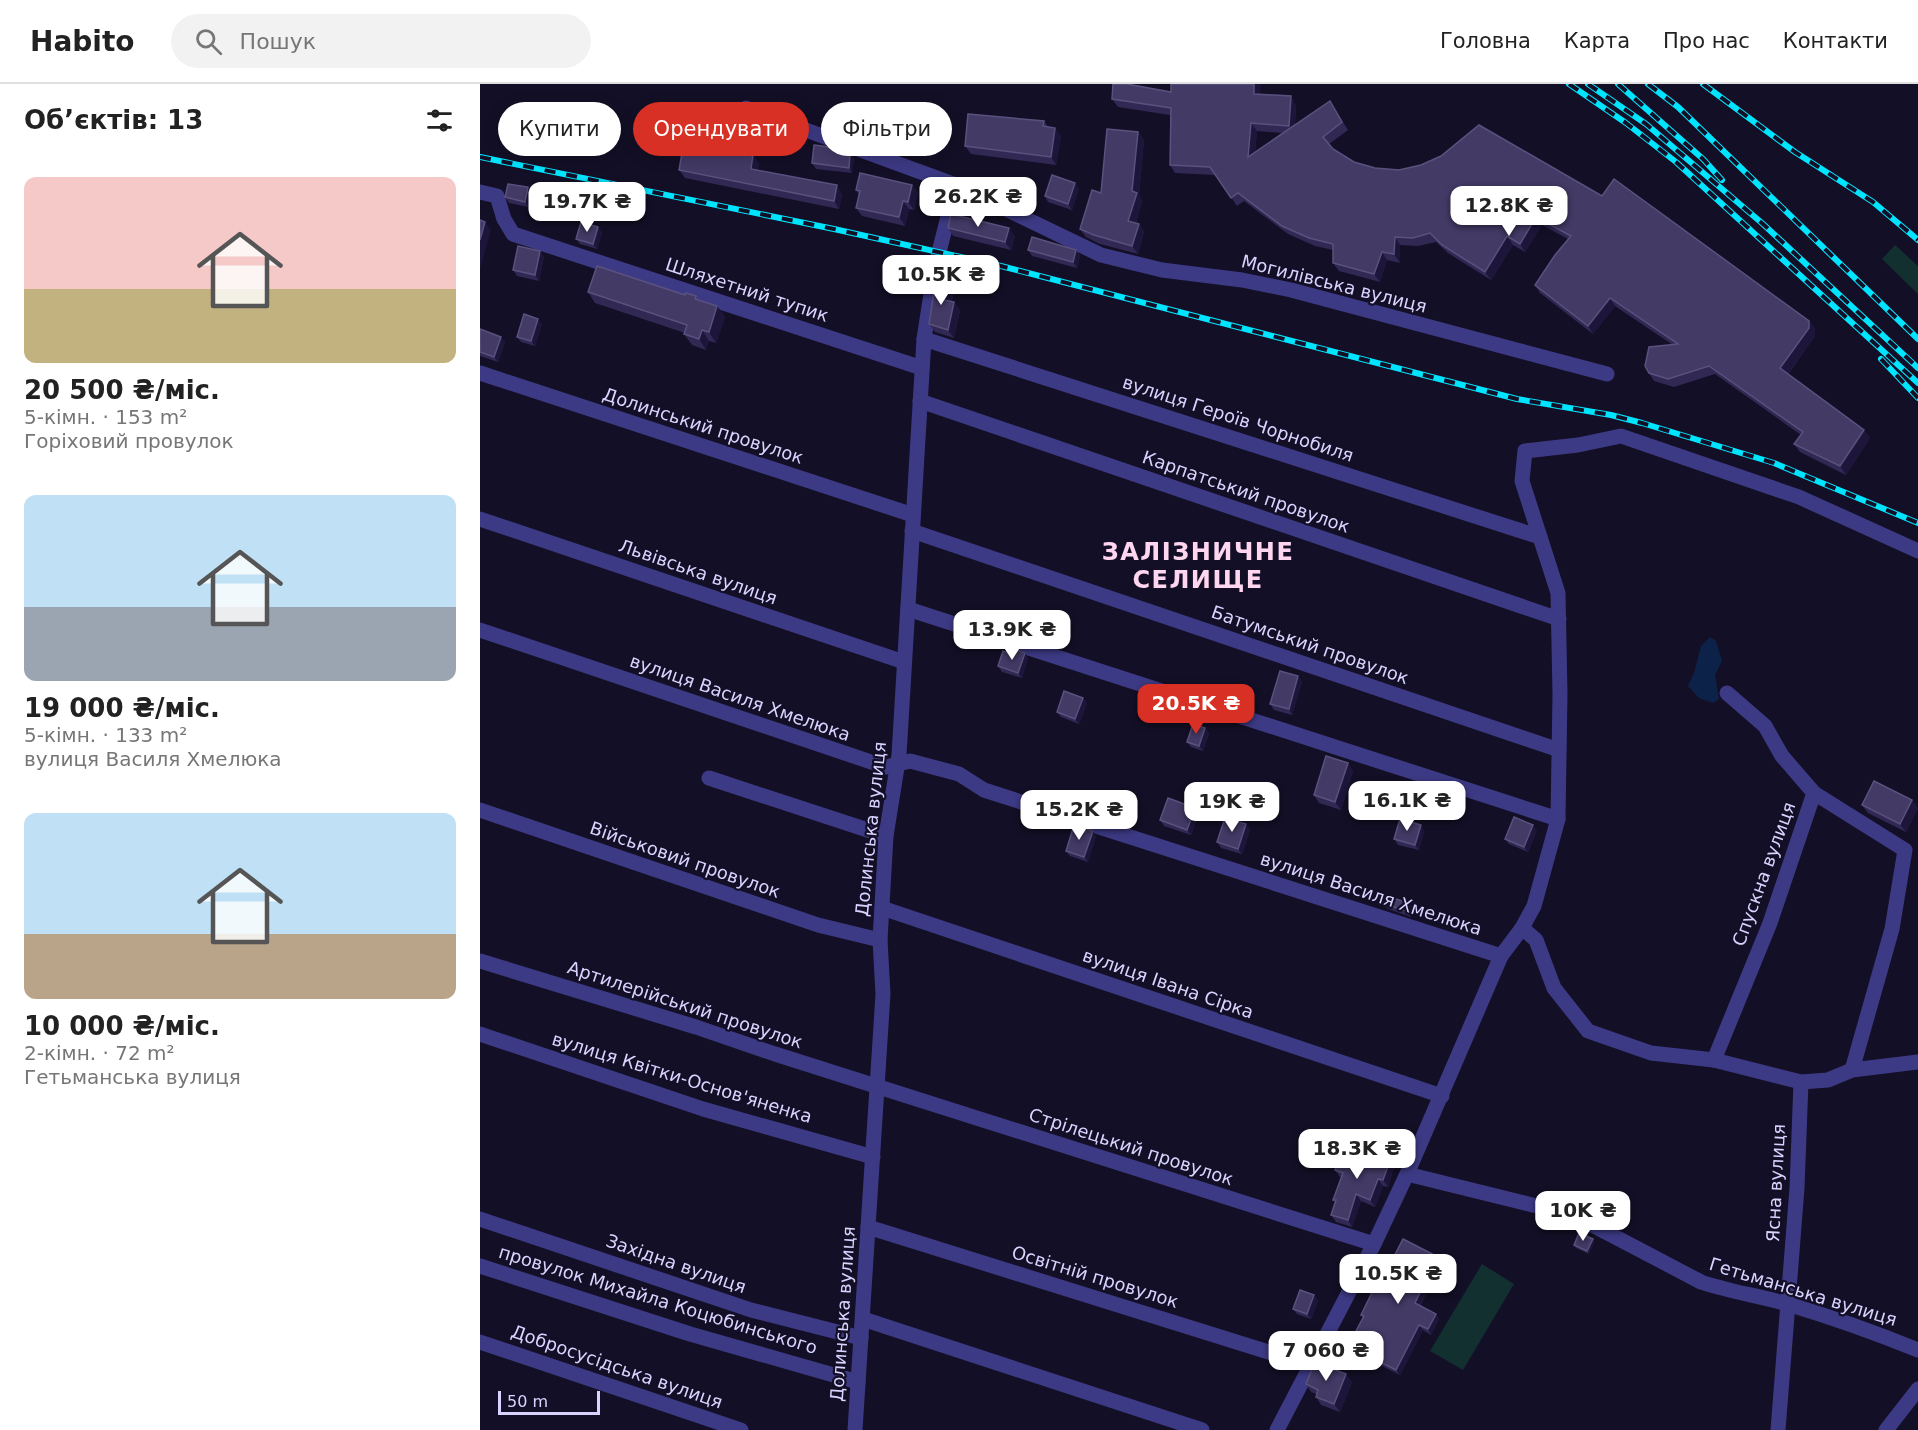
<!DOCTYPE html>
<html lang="uk">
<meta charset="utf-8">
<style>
:root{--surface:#fff;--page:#f2f2f2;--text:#222;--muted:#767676;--line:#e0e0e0;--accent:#d93025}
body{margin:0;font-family:"DejaVu Sans",sans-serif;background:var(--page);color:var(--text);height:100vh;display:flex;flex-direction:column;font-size:22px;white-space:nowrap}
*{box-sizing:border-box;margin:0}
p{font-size:20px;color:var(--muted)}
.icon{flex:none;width:33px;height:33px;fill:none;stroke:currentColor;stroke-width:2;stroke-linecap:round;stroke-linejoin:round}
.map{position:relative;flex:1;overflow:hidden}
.details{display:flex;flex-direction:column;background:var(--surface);width:480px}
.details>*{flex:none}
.top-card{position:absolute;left:18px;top:18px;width:570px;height:54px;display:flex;gap:12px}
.scale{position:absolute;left:18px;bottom:15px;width:102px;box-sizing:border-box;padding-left:6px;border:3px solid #d9d4ff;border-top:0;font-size:16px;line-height:21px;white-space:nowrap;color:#d9d4ff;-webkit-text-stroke:4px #130f26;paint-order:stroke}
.price{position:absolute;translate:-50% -51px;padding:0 14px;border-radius:12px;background:#fff;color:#222;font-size:20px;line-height:39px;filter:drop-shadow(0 2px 3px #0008)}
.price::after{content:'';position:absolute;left:50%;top:36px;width:18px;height:14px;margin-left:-9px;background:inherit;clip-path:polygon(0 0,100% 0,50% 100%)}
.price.current{background:var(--accent);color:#fff}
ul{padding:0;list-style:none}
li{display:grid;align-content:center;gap:12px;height:318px;padding:0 24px}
li span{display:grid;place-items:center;height:186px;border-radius:12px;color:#555}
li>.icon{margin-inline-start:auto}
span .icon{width:108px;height:108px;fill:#fffc;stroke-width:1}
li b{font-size:26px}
h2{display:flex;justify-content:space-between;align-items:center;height:72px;padding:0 24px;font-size:26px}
.tag{padding:0 21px;border-radius:27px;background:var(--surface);box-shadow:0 3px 15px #0003;font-size:21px;line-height:54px}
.tag.current{background:var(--accent);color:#fff}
header{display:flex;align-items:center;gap:36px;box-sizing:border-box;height:84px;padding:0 30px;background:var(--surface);border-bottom:2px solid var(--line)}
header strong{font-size:28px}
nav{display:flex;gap:33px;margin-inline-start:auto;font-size:21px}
.search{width:420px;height:54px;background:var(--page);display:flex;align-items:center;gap:15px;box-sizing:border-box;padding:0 21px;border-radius:33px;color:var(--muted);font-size:22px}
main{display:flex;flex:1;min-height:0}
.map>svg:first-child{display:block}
</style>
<header>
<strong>Habito</strong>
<div class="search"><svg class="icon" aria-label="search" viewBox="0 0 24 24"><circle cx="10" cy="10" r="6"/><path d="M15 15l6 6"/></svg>Пошук</div>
<nav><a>Головна</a><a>Карта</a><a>Про нас</a><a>Контакти</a></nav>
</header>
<main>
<section class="details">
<h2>Об’єктів: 13<svg class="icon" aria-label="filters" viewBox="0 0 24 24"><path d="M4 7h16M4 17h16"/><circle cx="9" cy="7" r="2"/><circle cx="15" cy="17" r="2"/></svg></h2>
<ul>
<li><span style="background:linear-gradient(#f6c9c9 60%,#c2b280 0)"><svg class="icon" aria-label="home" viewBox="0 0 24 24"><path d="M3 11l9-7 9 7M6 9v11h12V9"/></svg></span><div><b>20 500 ₴/міс.</b><p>5-кімн. · 153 m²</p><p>Горіховий провулок</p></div></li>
<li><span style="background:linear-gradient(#bfe0f5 60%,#9aa5b1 0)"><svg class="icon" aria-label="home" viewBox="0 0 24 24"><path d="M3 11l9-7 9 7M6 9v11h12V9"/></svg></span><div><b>19 000 ₴/міс.</b><p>5-кімн. · 133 m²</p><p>вулиця Василя Хмелюка</p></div></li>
<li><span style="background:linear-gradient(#bfe0f5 65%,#b9a48a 0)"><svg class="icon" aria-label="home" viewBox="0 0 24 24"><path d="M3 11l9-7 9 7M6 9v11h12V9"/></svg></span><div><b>10 000 ₴/міс.</b><p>2-кімн. · 72 m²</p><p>Гетьманська вулиця</p></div></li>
</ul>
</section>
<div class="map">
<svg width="1438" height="1346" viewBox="0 0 1438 1346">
<rect width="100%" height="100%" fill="#130f26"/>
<g fill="#12302f">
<polygon points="1415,161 1438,182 1438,210 1402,175"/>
<polygon points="1002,1180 1034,1200 983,1286 950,1267"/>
</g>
<polygon fill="#0c2248" points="1230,553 1236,557 1242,577 1235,591 1239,615 1233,619 1219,614 1208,602 1214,589 1221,562"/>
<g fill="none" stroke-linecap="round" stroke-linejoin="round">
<g stroke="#3d3a85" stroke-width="15">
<polyline points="266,24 476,101 621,171 682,186 762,196 811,206 1127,290"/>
<polyline points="0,108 17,112 24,135 33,150 442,284"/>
<polyline points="444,255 1060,453"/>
<polyline points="0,289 433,431"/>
<polyline points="440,317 1079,535"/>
<polyline points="0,435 424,578"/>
<polyline points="432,447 1079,666"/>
<polyline points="428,525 1078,735"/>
<polyline points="0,546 406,683 430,677 479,690 504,706 1021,872"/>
<polyline points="229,694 406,752"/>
<polyline points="1334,709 1425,766 1412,845 1372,986"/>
<polyline points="0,726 338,841 400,856"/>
<polyline points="402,824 962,1012"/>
<polyline points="1042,844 1056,856 1074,904 1108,947 1171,969 1234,976 1321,998 1348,996 1372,986 1438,978"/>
<polyline points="0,877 216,943 295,970 894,1160"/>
<polyline points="0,950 223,1025 393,1073"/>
<polyline points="1234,976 1290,839 1334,709 1302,672 1285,642 1247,609"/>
<path d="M 927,1090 L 1085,1129 L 1101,1135 L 1221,1198 C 1250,1208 1281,1212 1311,1221 C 1354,1234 1396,1249 1438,1266"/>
<polyline points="0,1135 271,1226 381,1254"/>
<polyline points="388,1143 830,1281"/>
<polyline points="0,1182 210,1250 378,1298"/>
<polyline points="383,1235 722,1346"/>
<polyline points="0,1258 261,1346"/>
<polyline points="375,1346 403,910 400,856 406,752 419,671 444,255 455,184 476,101"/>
<polyline points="797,1346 894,1160 927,1090 1021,872 1042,844 1054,822 1078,735 1080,610 1078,509 1042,397 1045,367 1098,361 1141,352 1319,413 1438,467"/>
<polyline points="1298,1346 1317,1104 1321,998"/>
<polyline points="1406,1346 1438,1305"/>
</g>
<g stroke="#00e5ff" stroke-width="6">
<g id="rail">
<polyline points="1089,0 1146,39 1196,78 1438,299"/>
<polyline points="1108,0 1166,40 1283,140 1438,284"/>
<polyline points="1138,0 1223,75 1242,96"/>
<polyline points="1168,0 1198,23 1438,255"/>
<polyline points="1223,0 1315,68 1393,118 1438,156"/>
<polyline points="0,73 354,145 517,181 1037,315 1131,331 1162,339 1294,379 1438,439"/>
<polyline points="1401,275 1438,314"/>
</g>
</g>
<use href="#rail" stroke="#130f26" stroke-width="4" stroke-dasharray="11" stroke-linecap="butt"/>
</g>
<g fill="#312854" fill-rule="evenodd">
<path d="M 691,8 L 780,11 L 816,21 L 815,40 L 855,25 L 868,46 L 849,60 L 853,65 L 874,78 L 895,84 L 919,86 L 941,81 L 1329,237 L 1335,245 L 1335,252 L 1308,290 L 1384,346 L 1390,354 L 1366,391 L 1320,368 L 1314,360 L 1321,351 L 1235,290 L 1194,303 L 1174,297 L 1169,289 L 1193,261 L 1135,222 L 1113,250 L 1060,209 L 1055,201 L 1088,155 L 1062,141 L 1045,168 L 1033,161 L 1011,196 L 968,169 L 956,158 L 938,162 L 920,161 L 920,179 L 907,176 L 900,198 L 859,187 L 853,179 L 853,166 L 835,162 L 808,150 L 764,117 L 757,122 L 736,91 L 695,89 L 690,81 L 690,31 L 638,23 L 632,15 ZM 777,47 L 802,49 L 775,68 Z"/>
<polygon points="564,37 568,43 581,52 576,81 491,70 485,62"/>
<polygon points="658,48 664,56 659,111 662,117 656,139 659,140 664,148 658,170 620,160 606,153 600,145"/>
<polygon points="374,74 372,89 336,85 332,79"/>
<polygon points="279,79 278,86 362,110 359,125 205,94 199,86"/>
<polygon points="432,101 438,109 434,126 429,125 425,142 382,132 376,124 379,111 376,106"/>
<polygon points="48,103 52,109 49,123 29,119 25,113"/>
<polygon points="599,104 592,126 568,118 565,112"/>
<polygon points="118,143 122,149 117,165 100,160 96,155"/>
<polygon points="468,144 535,152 531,166 473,152"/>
<polygon points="548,166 596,166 600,172 597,184 552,172"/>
<polygon points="64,172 59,197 37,192 33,186"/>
<polygon points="469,198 474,206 472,217 474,218 480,226 474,254 455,248 449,240"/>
<polygon points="108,208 219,216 237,222 245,233 236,259 229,257 226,266 212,261 204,250 205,249 115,219"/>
<polygon points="62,240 55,262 41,258 37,253"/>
<polygon points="0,245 25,258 18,278 0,272"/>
<polygon points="545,569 548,574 542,594 522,588 518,582 531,570"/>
<polygon points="818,592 822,598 812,631 794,626 790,620"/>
<polygon points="603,614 607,619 599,640 581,633 577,628"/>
<polygon points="725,644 729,649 723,667 711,663 707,658"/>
<polygon points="868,679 873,687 861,726 839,719 834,711"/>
<polygon points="1432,716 1438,724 1426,748 1388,729 1382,721"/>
<polygon points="719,729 711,751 684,742 680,736"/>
<polygon points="766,740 770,746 762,770 741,764 737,758"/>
<polygon points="944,747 939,766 918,761 914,755"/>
<polygon points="1057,747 1048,768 1029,760 1025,755"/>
<polygon points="616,752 608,778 590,772 586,767"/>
<polygon points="904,820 933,824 931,833 908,825"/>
<polygon points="914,1083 908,1103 903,1102 895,1123 881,1117 872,1143 856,1138 851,1131 855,1118 853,1116 862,1093 860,1093 855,1086"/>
<polygon points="1113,1155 1114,1158 1109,1170 1096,1164 1094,1161"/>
<polygon points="970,1179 974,1185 961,1210 949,1204 940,1222 959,1235 951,1251 943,1246 920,1291 872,1267 868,1262 883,1234 881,1231 907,1186"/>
<polygon points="834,1211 838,1217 831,1235 817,1230 813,1225"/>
<polygon points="872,1298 860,1328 841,1321 836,1313 836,1310 831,1308 826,1300"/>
</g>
<g fill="#1d163a">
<polygon points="774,0 781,0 779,18 774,10"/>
<polygon points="811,12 816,21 814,51 809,42"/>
<polygon points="771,39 777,47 774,81 768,73"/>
<polygon points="575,44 581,52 576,81 571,73"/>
<polygon points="658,48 664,56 659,111 662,117 654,145 648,137 652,107"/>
<polygon points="370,69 374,74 372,89 369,84"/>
<polygon points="273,71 279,79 277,93 271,85"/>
<polygon points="595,99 599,104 592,126 588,120"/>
<polygon points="357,101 362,110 359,125 354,117"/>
<polygon points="432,101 438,109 434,126 428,118"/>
<polygon points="48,103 52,109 49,123 45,118"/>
<polygon points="423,117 429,125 425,142 419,133"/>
<polygon points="1056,133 1062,141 1045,168 1040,160"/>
<polygon points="5,138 11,146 0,185 0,156"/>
<polygon points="659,140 664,148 658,170 652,162"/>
<polygon points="118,143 122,149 117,165 113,160"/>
<polygon points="529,144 535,152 531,166 525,158"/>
<polygon points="1027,152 1033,161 1011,196 1005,188"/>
<polygon points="915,153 920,161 920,179 914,170"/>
<polygon points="596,166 600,172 597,184 593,178"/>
<polygon points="60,167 64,172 59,197 55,191"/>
<polygon points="902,168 907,176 900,198 894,190"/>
<polygon points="469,198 474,206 470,224 464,216"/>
<polygon points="1130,214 1135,222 1113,250 1108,242"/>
<polygon points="474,218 480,226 474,254 468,246"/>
<polygon points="237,222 245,233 236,259 229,248"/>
<polygon points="58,235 62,240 55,262 51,257"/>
<polygon points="1329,237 1335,245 1335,252 1306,292 1300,284"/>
<polygon points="222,246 229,257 226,266 219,255"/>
<polygon points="21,253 25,258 18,278 14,273"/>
<polygon points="1384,346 1390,354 1366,391 1360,382"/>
<polygon points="545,569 548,574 542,594 538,589"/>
<polygon points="818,592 822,598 812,631 809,625"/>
<polygon points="603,614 607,619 599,640 595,635"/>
<polygon points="725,644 729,649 723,667 719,662"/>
<polygon points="868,679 873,687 861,726 855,718"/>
<polygon points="1432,716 1438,724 1426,748 1420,740"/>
<polygon points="715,724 719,729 711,751 707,746"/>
<polygon points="766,740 770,746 762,770 758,765"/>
<polygon points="941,741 944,747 939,766 935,761"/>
<polygon points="1053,741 1057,747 1048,768 1044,763"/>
<polygon points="613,747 616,752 608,778 604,773"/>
<polygon points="929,819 933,824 931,833 927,827"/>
<polygon points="910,1077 914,1083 908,1103 903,1096"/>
<polygon points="898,1095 903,1102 895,1123 890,1116"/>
<polygon points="876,1110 881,1117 872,1143 868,1136"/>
<polygon points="1113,1155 1114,1158 1109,1170 1107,1167"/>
<polygon points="970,1179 974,1185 961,1210 957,1204"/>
<polygon points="945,1198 949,1204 938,1224 935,1219"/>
<polygon points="834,1211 838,1217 831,1235 827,1230"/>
<polygon points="956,1230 959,1235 951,1251 948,1245"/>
<polygon points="939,1241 943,1246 920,1291 916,1286"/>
<polygon points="866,1290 872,1298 860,1328 854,1320"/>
</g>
<g fill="#433a66" stroke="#5a527e" stroke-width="1.5">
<polygon points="633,0 647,0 691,8 691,0 774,0 774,10 811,12 809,42 771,39 768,73 850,17 862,38 843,53 853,65 874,78 895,84 919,86 941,81 961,72 999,41 1122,112 1134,95 1329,237 1329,244 1300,284 1384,346 1360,382 1314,360 1323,348 1229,282 1188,295 1169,289 1165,282 1169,263 1198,260 1130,214 1108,242 1055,201 1075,171 1091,152 1056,133 1040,160 1027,152 1005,188 962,161 950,149 933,154 915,153 914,170 902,168 894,190 853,179 853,160 829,154 802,142 758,109 751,114 730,83 690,81 691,24 632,15"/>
<polygon points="488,30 564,37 563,42 575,44 571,73 485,62"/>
<polygon points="627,45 658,48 652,107 657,109 648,137 659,140 652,162 614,151 600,145 612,106 621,109"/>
<polygon points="204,58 273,71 271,85 357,101 354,117 199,86"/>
<polygon points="334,61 358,64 370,69 369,84 332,79"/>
<polygon points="380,89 432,101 428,118 423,117 419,133 376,124 380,107 376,106"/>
<polygon points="572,91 595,99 588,120 565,112"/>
<polygon points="28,100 48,103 45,118 25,113"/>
<polygon points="471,130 529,144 525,158 468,144"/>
<polygon points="0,136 5,138 0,156"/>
<polygon points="101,138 118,143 113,160 96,155"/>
<polygon points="552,153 596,166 593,178 548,166"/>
<polygon points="38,162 60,167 55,191 33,186"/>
<polygon points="117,182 205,211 206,209 216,212 215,215 237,222 229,248 222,246 219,255 204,250 207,241 108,208"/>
<polygon points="456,195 469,198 464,216 474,218 468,246 449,240"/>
<polygon points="44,230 58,235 51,257 37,253"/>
<polygon points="0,245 21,253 14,273 0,268"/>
<polygon points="533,565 545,569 538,589 518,582 523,567 531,570"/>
<polygon points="800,587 818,592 809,625 790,620"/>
<polygon points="584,607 603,614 595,635 577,628"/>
<polygon points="713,640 725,644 719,662 707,658"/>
<polygon points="846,672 868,679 855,718 834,711"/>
<polygon points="1394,697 1432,716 1420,740 1382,721"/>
<polygon points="688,714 715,724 707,746 680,736"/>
<polygon points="1034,733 1053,741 1044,763 1025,755"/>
<polygon points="745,734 766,740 758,765 737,758"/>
<polygon points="920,735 941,741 935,761 914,755"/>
<polygon points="594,741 613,747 604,773 586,767"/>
<polygon points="906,812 929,819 927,827 904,820"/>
<polygon points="863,1064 889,1073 890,1070 910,1077 903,1096 898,1095 890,1116 876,1110 868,1136 851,1131 856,1116 853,1116 863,1089 855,1086"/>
<polygon points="1099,1149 1113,1155 1107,1167 1094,1161"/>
<polygon points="923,1155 970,1179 957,1204 945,1198 935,1219 956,1230 948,1245 939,1241 916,1286 868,1262 884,1232 881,1231 904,1184 907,1186"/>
<polygon points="820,1206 834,1211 827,1230 813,1225"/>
<polygon points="835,1278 866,1290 854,1320 836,1313 838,1306 826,1300"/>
</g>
<g text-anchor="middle" stroke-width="4.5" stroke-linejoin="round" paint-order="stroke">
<g font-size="18" fill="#d9d4ff" stroke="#130f26">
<text transform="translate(854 200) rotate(14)" y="6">Могилівська вулиця</text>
<text transform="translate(267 206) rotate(18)" y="6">Шляхетний тупик</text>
<text transform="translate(758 335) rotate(18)" y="6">вулиця Героїв Чорнобиля</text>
<text transform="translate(223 342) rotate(18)" y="6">Долинський провулок</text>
<text transform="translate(766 408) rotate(19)" y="6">Карпатський провулок</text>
<text transform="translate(218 488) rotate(19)" y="6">Львівська вулиця</text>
<text transform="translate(830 561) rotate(19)" y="6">Батумський провулок</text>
<text transform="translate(260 614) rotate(19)" y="6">вулиця Василя Хмелюка</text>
<text transform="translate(391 745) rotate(-84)" y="6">Долинська вулиця</text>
<text transform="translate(205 776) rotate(19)" y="6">Військовий провулок</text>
<text transform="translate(1284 790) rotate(-70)" y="6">Спускна вулиця</text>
<text transform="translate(891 810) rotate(18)" y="6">вулиця Василя Хмелюка</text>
<text transform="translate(688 900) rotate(19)" y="6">вулиця Івана Сірка</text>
<text transform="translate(205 921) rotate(18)" y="6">Артилерійський провулок</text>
<text transform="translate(202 994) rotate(17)" y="6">вулиця Квітки-Основ'яненка</text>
<text transform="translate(651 1063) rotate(18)" y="6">Стрілецький провулок</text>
<text transform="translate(1296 1099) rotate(-87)" y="6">Ясна вулиця</text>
<text transform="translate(196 1180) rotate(19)" y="6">Західна вулиця</text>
<text transform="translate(615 1193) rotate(17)" y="6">Освітній провулок</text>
<text transform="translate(1323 1208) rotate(17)" y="6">Гетьманська вулиця</text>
<text transform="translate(178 1216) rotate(17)" y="6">провулок Михайла Коцюбинського</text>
<text transform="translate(363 1230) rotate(-86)" y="6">Долинська вулиця</text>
<text transform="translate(137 1283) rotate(19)" y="6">Добросусідська вулиця</text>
</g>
<g font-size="24" font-weight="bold" letter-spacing="1.5" fill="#ffd6f0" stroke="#130f26">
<text x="718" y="476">ЗАЛІЗНИЧНЕ<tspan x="718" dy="28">СЕЛИЩЕ</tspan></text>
</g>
</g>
</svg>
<div class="scale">50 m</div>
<b class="price" style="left:498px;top:144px">26.2K ₴</b>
<b class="price" style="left:107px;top:149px">19.7K ₴</b>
<b class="price" style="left:1029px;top:153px">12.8K ₴</b>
<b class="price" style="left:461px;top:222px">10.5K ₴</b>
<b class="price" style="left:532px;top:577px">13.9K ₴</b>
<b class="price current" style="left:716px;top:651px">20.5K ₴</b>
<b class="price" style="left:927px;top:748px">16.1K ₴</b>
<b class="price" style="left:752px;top:749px">19K ₴</b>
<b class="price" style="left:599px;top:757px">15.2K ₴</b>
<b class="price" style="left:877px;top:1096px">18.3K ₴</b>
<b class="price" style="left:1103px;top:1158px">10K ₴</b>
<b class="price" style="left:918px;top:1221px">10.5K ₴</b>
<b class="price" style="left:846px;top:1298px">7 060 ₴</b>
<div class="top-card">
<a class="tag">Купити</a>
<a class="tag current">Орендувати</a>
<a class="tag">Фільтри</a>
</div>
</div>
</main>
